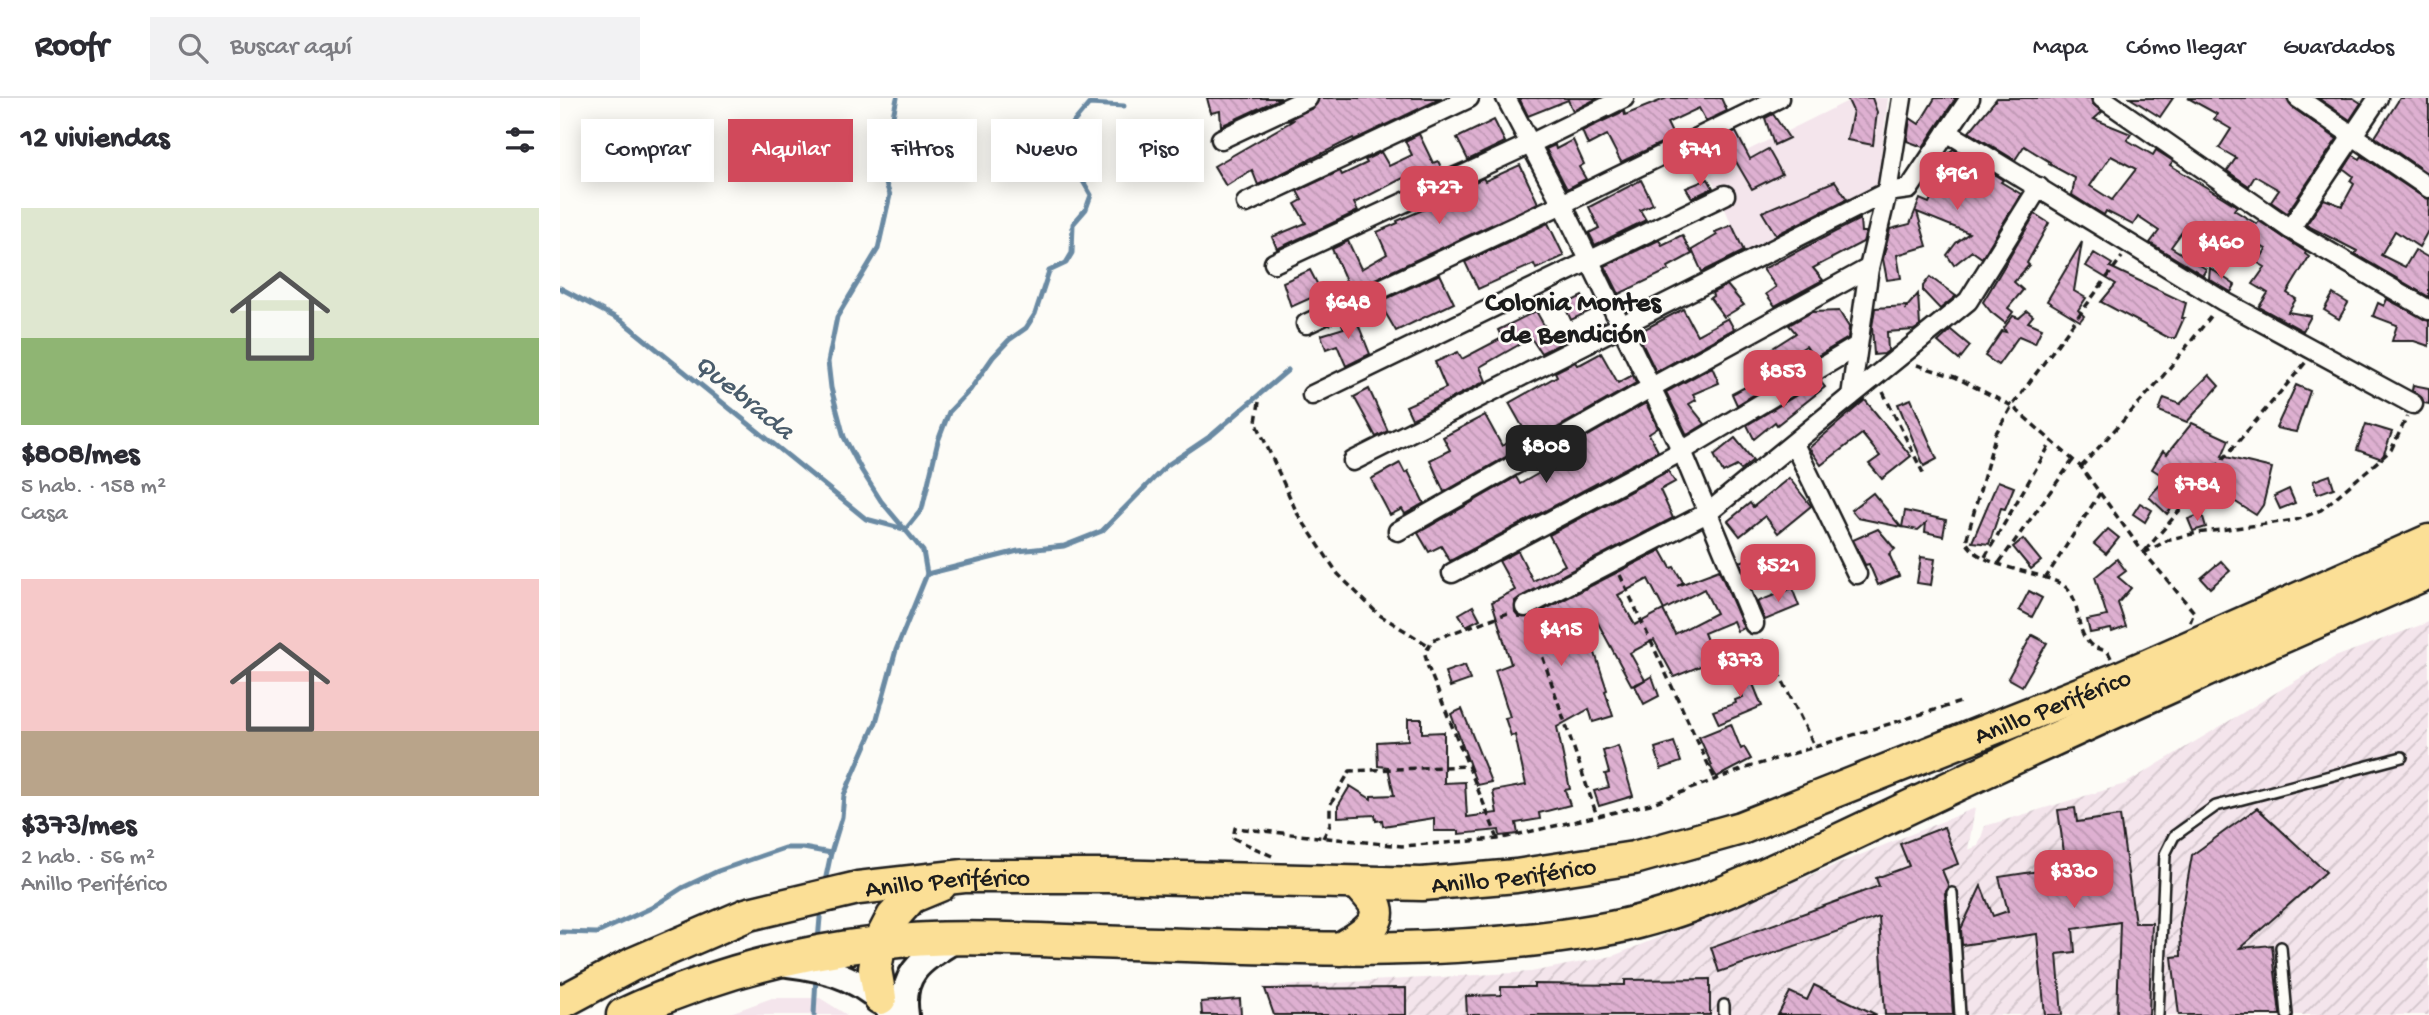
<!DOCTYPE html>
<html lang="es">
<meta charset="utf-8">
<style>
:root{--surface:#fff;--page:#f2f2f3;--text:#2b2b33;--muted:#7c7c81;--line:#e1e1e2;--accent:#d1495b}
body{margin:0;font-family:"Gochi Hand",sans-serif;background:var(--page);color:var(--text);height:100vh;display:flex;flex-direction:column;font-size:26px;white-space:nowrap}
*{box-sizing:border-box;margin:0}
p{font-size:23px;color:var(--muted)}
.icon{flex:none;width:38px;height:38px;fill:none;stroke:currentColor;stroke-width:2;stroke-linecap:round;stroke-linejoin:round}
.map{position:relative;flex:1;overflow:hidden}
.details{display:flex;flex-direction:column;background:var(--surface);width:560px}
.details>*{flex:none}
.top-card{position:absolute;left:21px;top:21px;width:665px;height:63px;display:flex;gap:14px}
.price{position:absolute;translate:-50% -60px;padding:0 16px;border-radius:14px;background:var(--accent);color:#fff;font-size:23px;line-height:46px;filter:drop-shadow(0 2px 4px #0008)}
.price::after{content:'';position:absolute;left:50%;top:42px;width:21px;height:16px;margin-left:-10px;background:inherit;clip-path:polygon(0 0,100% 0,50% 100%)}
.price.selected{background:#222;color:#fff}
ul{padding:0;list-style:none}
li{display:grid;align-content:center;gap:14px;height:371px;padding:0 21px}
li span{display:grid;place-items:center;height:217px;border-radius:0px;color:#555}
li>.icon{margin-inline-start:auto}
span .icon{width:126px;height:126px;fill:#fffc;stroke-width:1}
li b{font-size:30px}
h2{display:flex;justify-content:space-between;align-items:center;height:84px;padding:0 21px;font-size:30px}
.tag{padding:0 24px;border-radius:0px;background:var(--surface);box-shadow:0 4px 18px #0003;font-size:24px;line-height:63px}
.tag.selected{background:var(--accent);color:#fff}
header{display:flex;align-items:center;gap:42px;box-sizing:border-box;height:98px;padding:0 35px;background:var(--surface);border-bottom:2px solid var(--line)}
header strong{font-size:33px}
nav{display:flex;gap:38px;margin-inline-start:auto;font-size:24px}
.search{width:490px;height:63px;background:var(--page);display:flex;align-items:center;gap:18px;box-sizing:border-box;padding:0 24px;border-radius:0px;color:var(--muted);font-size:26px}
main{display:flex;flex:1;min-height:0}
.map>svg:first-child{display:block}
</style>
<header>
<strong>Roofr</strong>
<div class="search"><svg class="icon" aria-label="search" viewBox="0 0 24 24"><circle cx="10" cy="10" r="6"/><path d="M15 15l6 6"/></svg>Buscar aquí</div>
<nav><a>Mapa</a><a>Cómo llegar</a><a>Guardados</a></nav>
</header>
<main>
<section class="details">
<h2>12 viviendas<svg class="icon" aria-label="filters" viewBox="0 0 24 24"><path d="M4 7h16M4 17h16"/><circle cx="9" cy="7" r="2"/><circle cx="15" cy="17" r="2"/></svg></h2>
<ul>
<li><span style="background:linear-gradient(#dfe7d0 60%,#8fb573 0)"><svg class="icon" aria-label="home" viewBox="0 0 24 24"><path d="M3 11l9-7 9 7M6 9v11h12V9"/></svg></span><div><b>$808/mes</b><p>5 hab. · 158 m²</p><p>Casa</p></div></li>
<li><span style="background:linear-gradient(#f6c9c9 70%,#b9a48a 0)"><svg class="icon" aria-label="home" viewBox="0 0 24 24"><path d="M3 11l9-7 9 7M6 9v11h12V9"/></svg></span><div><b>$373/mes</b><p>2 hab. · 56 m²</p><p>Anillo Periférico</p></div></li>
</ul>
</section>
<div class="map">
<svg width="1869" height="917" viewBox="0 0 1869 917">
<defs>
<pattern id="industrial-furrows" width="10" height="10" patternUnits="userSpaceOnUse" patternTransform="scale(1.75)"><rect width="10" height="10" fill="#f4e5ec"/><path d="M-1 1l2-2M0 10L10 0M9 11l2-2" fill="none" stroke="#d1c4ca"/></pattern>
<pattern id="building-back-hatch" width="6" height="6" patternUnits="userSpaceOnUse" patternTransform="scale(1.75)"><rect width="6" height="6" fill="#deb0d1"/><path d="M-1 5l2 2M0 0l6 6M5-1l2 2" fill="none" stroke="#be97b3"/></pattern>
</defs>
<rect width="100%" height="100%" fill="#fdfcf7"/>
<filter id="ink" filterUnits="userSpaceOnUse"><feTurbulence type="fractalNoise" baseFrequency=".0143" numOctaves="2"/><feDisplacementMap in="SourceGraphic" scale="14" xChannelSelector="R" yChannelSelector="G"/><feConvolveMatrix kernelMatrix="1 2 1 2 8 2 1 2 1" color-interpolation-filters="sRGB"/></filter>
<g filter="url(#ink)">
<g fill="#f4e5ec">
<polygon points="1294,0 1328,0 1317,93 1185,157 1148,72"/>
<polygon points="212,900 260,900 287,917 165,917"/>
</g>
<polygon fill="url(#industrial-furrows)" points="1869,524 1869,917 713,917 703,889 971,874 1053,858 1415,710 1408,752 1418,748 1425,728 1565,686 1775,559"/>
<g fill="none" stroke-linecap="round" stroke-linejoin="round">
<g stroke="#6b8aa3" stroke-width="5">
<polyline points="0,190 62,223 306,421 344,431"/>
<polyline points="346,431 362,411 378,343 389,314 410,292 433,259 449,242 466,230 475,216 489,173 506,165 512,155 513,126 526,111 531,97 520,78 513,25 529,6 564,8"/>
<polyline points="367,476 458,453 504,448 542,433 606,368 652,337 728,272"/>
<polyline points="264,788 271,755 282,719 284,697 316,624 336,552 367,476 363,453 321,403 302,373 284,339 271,290 268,264 277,219 318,151 330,97 321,72 337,0"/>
<polyline points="0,834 37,835 91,810 122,790 158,773 224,750 243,750 271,755"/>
<polyline points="258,843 261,808"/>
<polyline points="254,917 256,878"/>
</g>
</g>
<g fill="url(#building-back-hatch)" stroke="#1c1c1c" stroke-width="2" fill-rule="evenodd">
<polygon points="647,0 721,0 661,28 660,13 651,15"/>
<polygon points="759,0 882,0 794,42 793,40 698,87 692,72 666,88 654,68 734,22 725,23 753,10"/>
<polygon points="959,0 1038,0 1013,13 1008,2 968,18"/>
<polygon points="1107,0 1161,0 1167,13 1146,23 1139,10 1107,25 1114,39 1061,64 1047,37 1028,47 1022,33 1064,13 1065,17"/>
<polygon points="1287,0 1312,0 1317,14 1313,47 1287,42 1293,13"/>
<polygon points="1375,0 1396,0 1363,49 1347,43 1350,20 1359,26"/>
<path d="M 1437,0 L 1531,0 L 1532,5 L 1542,14 L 1534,21 L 1571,36 L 1567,42 L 1593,57 L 1596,52 L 1613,63 L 1610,67 L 1677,108 L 1674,112 L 1697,126 L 1699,123 L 1746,154 L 1745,156 L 1749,159 L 1727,195 L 1736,201 L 1728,214 L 1751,218 L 1743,233 L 1699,209 L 1708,195 L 1693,186 L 1705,169 L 1698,165 L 1706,151 L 1692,143 L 1663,127 L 1652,143 L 1627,127 L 1611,149 L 1646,171 L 1643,177 L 1590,145 L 1599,133 L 1578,119 L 1573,127 L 1546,113 L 1544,117 L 1512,97 L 1515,80 L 1489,66 L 1490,64 L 1464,48 L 1455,62 L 1409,34 ZM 1551,58 L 1576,71 L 1552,102 L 1530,88 Z"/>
<polygon points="1570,0 1613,0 1600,19"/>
<polygon points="1628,0 1727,0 1732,9 1777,41 1727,115 1711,104 1719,92 1695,78 1689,88 1667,73 1676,60 1659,50 1671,31 1654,21 1657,16"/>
<polygon points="1758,0 1793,0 1801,5 1790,22"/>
<polygon points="1840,0 1869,0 1869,71 1867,75 1815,39"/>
<polygon points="1213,16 1229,40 1214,47 1205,20"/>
<polygon points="934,22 945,44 908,62 897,40"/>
<polygon points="1176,34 1190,61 1208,51 1222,76 1192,91 1175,62 1165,67 1157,47 1160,46 1158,42"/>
<polygon points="859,36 873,65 878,63 883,73 904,64 861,84 855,74 794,105 798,113 717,151 712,139 746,125 735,106 742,102 737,93 780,73 782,77 807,65 805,62 821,54 829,68 852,57 845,43"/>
<polygon points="1013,42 1024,66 1019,69 1026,81 1007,91 986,51 995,47 996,51"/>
<polygon points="1393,51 1443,82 1441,84 1461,96 1422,160 1412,153 1394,167 1387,157 1396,145 1409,135 1357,114 1367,148 1337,157 1341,180 1327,182 1323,161 1330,131 1350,126 1360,101 1369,105 1383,76 1376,71"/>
<polygon points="1793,57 1800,61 1802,58 1863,99 1869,101 1869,131 1859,149 1835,133 1821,157 1845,169 1855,152 1869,160 1869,199 1795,156 1797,153 1746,127 1764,101 1782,108 1794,86 1790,83 1793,78 1784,71"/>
<polygon points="960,67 978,105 770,202 766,195 787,185 772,151 788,143 801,171 827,156 817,134 838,125 837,123 874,107 872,104 923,80 925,83"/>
<polygon points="1148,81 1153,90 1132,100 1126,90"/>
<polygon points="1081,82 1093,106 1080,112 1086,122 1035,147 1029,135 1039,130 1029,109"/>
<polygon points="1275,83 1287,101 1216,137 1202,114"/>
<polygon points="1475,116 1489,125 1467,165 1469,167 1454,184 1463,192 1448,210 1453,214 1445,225 1431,214 1423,204"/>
<polygon points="1300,121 1301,134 1306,134 1303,144 1253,170 1263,182 1215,208 1206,196 1216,189 1203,171"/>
<polygon points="988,125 1004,158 976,171 974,166 918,191 905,164"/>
<polygon points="1172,127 1184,153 1142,174 1132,152 1157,137 1155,134"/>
<polygon points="1122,137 1132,156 1108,169 1109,172 1059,196 1045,168 1099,142 1102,147"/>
<polygon points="1522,144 1514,193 1526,200 1518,212 1524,218 1520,223 1487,203"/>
<polygon points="1534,155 1552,166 1550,169 1626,205 1622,220 1624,220 1615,240 1609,240 1541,204 1556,186 1526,168"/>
<polygon points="1650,170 1675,187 1671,194 1649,181"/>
<polygon points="750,172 762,195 731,209 723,184"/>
<polygon points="880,176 894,205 836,233 819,204"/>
<polygon points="1370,179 1396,198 1380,211 1363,193 1363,188"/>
<polygon points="1167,187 1184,207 1164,219 1150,200 1153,198 1152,195"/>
<polygon points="1358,196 1360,228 1354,232 1327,234 1328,253 1324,256 1314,257 1312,229 1315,210 1346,208 1346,210"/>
<polygon points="1773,196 1788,205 1779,221 1764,212"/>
<polygon points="1022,198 1030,213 1011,222 1004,207"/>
<polygon points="1827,201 1869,223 1869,248 1854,243 1832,243 1837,227 1813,218 1818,205 1824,208"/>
<polygon points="1123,211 1137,237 1168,220 1174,231 1096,274 1077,235"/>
<polygon points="976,213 990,238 995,235 1002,245 981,255 971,240 920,269 926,283 852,321 846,308 886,290 875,264 898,254 902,261 942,240 938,232"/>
<polygon points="1279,213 1289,229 1288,240 1254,260 1246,248 1218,266 1211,251 1236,235 1229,227 1252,214"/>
<polygon points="1467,213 1473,218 1468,224 1482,230 1475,245 1459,238 1438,267 1425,258 1442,233 1446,234 1444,230 1453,218 1459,220"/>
<polygon points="794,216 810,256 786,268 777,247 766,251 761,237 784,230 780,223"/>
<polygon points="1391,232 1410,248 1399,262 1378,244"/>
<polygon points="1041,255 1058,285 1073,277 1076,285 884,394 870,362 890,352 883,339 925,317 942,348 966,335 949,305 997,278 995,274 1015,264 1017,267 1021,266"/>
<polygon points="1223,265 1231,274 1177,307 1172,296 1210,276"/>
<polygon points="1152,269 1159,285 1133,296 1136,302 1129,306 1145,326 1127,337 1106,294"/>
<polygon points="1649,277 1659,288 1627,324 1599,313 1604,300 1620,306"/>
<polygon points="1260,283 1265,289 1217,327 1215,324 1194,341 1187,327"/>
<polygon points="1736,287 1750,293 1736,334 1716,330"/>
<polygon points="1853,287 1869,290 1869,306 1864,305 1862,300 1852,292"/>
<polygon points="809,291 828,333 816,339 794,299"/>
<polygon points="1351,301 1377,361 1364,368 1338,306"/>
<polygon points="1305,302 1351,358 1322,381 1309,366 1320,358 1302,336 1261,367 1249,350"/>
<polygon points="1086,305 1098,330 1089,336 1098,353 890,463 881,448 869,454 858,435 956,379 960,386 1004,361 1000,354"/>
<polygon points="1632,325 1669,342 1662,358 1712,370 1703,407 1696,417 1627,373 1632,386 1611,401 1616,405 1607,416 1589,399 1606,380 1592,371 1603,353 1607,356"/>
<polygon points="1806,326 1832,334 1822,361 1797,352"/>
<polygon points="1175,340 1193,362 1181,372 1177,368 1163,375 1154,357"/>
<polygon points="840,365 845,375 848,373 864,405 845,416 842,411 830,417 811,381"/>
<path d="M 1108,373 L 1115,384 L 1100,392 L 1113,420 L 960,499 L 955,503 L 955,514 L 959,519 L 970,519 L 1101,452 L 1111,470 L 1114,469 L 1123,484 L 1117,488 L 1159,472 L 1184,530 L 1177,533 L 1173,523 L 1144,535 L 1155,562 L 1114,579 L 1094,542 L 1070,555 L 1085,582 L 1072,588 L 1032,514 L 1023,518 L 1047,592 L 1045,593 L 1053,618 L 1033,624 L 1029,611 L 997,629 L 1010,691 L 1005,692 L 1010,707 L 979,715 L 980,721 L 956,725 L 958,736 L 940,738 L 939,732 L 899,736 L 899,733 L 874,733 L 874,720 L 823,728 L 822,722 L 816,723 L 815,717 L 778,719 L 778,708 L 790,688 L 811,701 L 811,698 L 834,697 L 828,669 L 818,668 L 817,644 L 848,642 L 848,621 L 862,621 L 862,635 L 884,634 L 884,685 L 905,684 L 907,719 L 937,715 L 933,693 L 966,687 L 955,637 L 951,638 L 945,620 L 950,619 L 935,572 L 951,566 L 932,504 L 955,492 L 939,463 L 958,453 L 973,483 L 1005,467 L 989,437 ZM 1088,481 L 1104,512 L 1144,491 L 1156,515 L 1115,536 L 1103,512 L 1075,527 L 1058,497 Z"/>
<polygon points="1770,377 1774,390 1757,396 1753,383"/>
<polygon points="1229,380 1251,408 1218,435 1205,418 1180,438 1168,423 1190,405 1193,409"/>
<polygon points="1438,383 1454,389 1445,411 1441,410 1429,446 1412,444"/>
<polygon points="1729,391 1735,405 1720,411 1714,398"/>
<polygon points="1313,395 1341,429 1298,420 1291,412"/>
<polygon points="1580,405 1592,412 1585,424 1573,416"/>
<polygon points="1345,413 1386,422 1383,438 1365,434 1366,425 1358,432 1342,429"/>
<polygon points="1642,416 1646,429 1633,433 1628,421"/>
<polygon points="1318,431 1335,451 1329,456 1339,478 1318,487 1309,466 1305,467 1293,442"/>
<polygon points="1548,431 1559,440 1546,456 1534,446"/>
<polygon points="1463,441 1481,463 1471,471 1453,449"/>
<polygon points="1207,453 1213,467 1186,478 1180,464"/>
<polygon points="1361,459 1375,461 1371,487 1357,485"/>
<polygon points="1557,461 1566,473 1558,479 1571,490 1558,505 1566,529 1552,534 1551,531 1530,535 1527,522 1547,518 1535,479"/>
<polygon points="1661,463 1670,473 1650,490 1641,480"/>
<polygon points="1232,490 1239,508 1205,522 1197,504"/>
<polygon points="1469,493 1482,500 1472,519 1459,512"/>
<polygon points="913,508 920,521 906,528 899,516"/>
<polygon points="1472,537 1487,545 1462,588 1448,580"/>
<polygon points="905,567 910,582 890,589 885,574"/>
<polygon points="1186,569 1202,608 1159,626 1153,613 1176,605 1175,602 1183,599 1172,575"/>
<polygon points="1092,578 1099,598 1084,606 1075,588"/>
<polygon points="902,611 931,684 917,687 891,616"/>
<polygon points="1171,626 1181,651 1184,649 1191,661 1157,679 1150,668 1152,667 1139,639"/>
<polygon points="1114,644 1121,664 1101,671 1095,650"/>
<polygon points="1058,648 1073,698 1039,708 1034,693 1049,689 1045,676 1049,675 1043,653"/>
<polygon points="1515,710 1517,724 1560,718 1575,825 1592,825 1589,917 1557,917 1560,824 1513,831 1515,854 1497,856 1502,917 1485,917 1477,836 1402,847 1401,831 1421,788 1433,818 1448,813 1439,779 1506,769 1498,712"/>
<polygon points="1697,710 1766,774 1680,850 1712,847 1720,917 1619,917 1612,859 1621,858 1620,826 1632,757"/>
<polygon points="1384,729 1398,766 1382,772 1389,789 1385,795 1393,917 1325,917 1319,819 1159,874 1151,849 1319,788 1316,780 1349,768 1340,746"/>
<polygon points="1150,881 1150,917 907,917 906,898 941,897 941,889 974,889 974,886 1065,887 1065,882"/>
<polygon points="1254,887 1317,917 1218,917 1230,894 1247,902"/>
<polygon points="846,890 846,917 714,917 705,891"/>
<polygon points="680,901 681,917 642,917 641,904"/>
</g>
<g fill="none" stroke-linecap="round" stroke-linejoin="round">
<g stroke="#1c1c1c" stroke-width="14">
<g id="lane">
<polyline points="1392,795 1400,917"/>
<polyline points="1721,849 1727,917"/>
<polyline points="1164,917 1164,907"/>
<polyline points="1598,917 1605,756 1614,738 1656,708 1842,659"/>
</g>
</g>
<g stroke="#1c1c1c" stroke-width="23">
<g id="street">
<polyline points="946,0 1002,106 1122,353 1194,526"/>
<polyline points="1542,0 1730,131 1869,212"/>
<polyline points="1738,0 1869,90"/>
<polyline points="1387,34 1663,203 1853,306"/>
<polyline points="661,41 748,0"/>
<polyline points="686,105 909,0"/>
<polyline points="1730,131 1818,0"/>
<polyline points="714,165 970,46 1064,0"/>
<polyline points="746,226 1002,106 1219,0"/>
<polyline points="752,297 1165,97"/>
<polyline points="1291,298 1408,203 1479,89"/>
<polyline points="1234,346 1297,476"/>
<polyline points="793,363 1327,94 1349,91 1410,0"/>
<polyline points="838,433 1090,290 1309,170"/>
<polyline points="892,475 1122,353 1297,248"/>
<polyline points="965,509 1149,414 1291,298 1309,170 1327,94 1342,0"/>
</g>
</g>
<g stroke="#1c1c1c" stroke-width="30">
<g id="secondary">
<path d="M 228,866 C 272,871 305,882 334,917"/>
<path d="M 346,917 C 339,872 365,861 398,840"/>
</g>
</g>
<g stroke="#1c1c1c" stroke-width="37">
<g id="highway">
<path d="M 780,851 C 793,843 822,829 816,809 C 814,802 804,792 799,786"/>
<polyline points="320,900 315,871 320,844 333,819 351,799 380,787"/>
<path id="s1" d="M 0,905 L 73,866 L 189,816 L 298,790 L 404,778 L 547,778 L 862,786 L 956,778 L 1074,760 L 1181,730 L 1560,580 L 1869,443"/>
<path d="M 63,917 C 144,879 231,855 319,845 C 391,836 465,842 537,844 C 705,849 874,861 1040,832 C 1113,820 1179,789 1245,758 C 1297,734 1349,709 1400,685 C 1555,612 1712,543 1869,474"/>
</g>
</g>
<g stroke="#1c1c1c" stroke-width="3.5" stroke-dasharray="7 5" stroke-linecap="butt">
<polyline points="1357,267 1395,279 1452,308 1521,369 1580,450 1634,514 1630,524"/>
<polyline points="1323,294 1365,379"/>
<polyline points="699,304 696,324 737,415 778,476 818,516 868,547"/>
<polyline points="1521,369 1599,283 1652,217"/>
<polyline points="1585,453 1746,264"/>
<polyline points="1584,455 1610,441 1637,435 1736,422 1761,412 1831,352 1847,319"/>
<polyline points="1425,459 1492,343"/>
<polyline points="1439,465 1513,362"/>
<polyline points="1060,477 1155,681"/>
<polyline points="1485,481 1540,395"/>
<polyline points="971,525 1037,718"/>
<polyline points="1202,541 1255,649"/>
<path d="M 1551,560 L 1548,554 C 1542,551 1534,551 1529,545 C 1513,529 1523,501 1503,487 C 1479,472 1419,471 1406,443 L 1436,335 L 1452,308 L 1562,159"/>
<polyline points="763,740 770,727 770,707 790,673 910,668"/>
<polyline points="938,741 868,569 865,556 872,542 951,514"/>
<polyline points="712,758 673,740 675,730 842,748 938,741 1090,706 1189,669 1404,603"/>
</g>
<use href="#lane" stroke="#fdfcf7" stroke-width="9"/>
<use href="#street" stroke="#fdfcf7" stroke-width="18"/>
<use href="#secondary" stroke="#fdfcf7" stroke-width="24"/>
<use href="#highway" stroke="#fbdf96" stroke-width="32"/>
</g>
</g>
<g text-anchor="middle" stroke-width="5" stroke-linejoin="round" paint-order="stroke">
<g font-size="26" fill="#1c1c1c" stroke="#fdfcf7">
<text dy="9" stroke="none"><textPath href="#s1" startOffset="1545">Anillo Periférico</textPath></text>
<text dy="9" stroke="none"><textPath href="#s1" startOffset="978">Anillo Periférico</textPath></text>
<text dy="9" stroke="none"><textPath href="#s1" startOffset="411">Anillo Periférico</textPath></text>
</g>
<g font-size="28" font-weight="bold" fill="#1c1c1c" stroke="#fdfcf7">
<text x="1013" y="212">Colonia Montes<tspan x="1013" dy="32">de Bendición</tspan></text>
</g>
<g font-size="28" font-style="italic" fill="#4a5c6b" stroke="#fdfcf7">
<text transform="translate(186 297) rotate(39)" y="10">Quebrada</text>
</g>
</g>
</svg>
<b class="price" style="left:1140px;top:90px">$741</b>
<b class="price" style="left:1397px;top:114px">$961</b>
<b class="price" style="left:879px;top:128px">$727</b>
<b class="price" style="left:1661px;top:183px">$460</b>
<b class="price" style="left:788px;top:243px">$648</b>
<b class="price" style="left:1223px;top:312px">$853</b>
<b class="price selected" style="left:986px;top:387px">$808</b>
<b class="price" style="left:1637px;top:425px">$784</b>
<b class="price" style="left:1218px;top:506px">$521</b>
<b class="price" style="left:1001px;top:570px">$415</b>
<b class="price" style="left:1180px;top:601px">$373</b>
<b class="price" style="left:1514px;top:812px">$330</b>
<div class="top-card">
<a class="tag">Comprar</a>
<a class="tag selected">Alquilar</a>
<a class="tag">Filtros</a>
<a class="tag">Nuevo</a>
<a class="tag">Piso</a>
</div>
</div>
</main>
